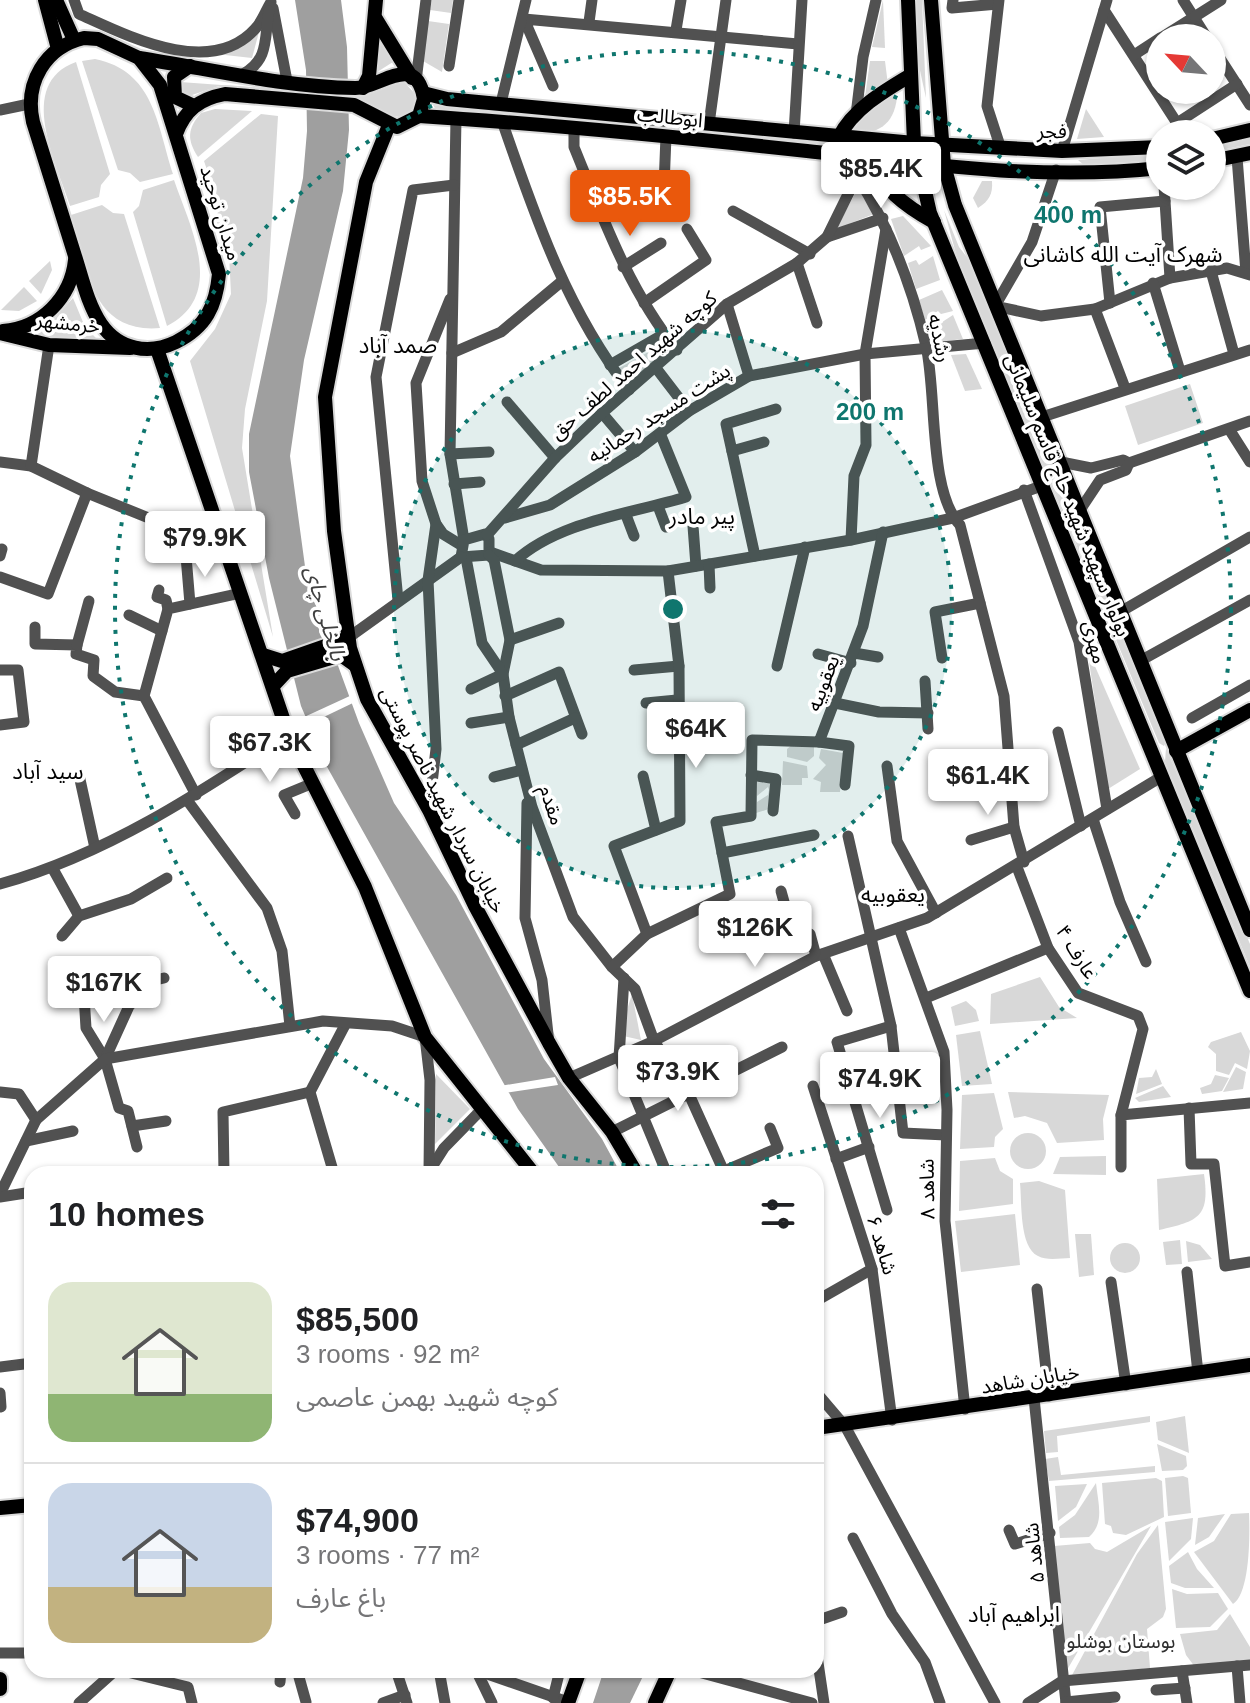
<!DOCTYPE html>
<meta charset="utf-8">
<style>
:root{--surface:#fff;--page:#f2f2f2;--text:#202124;--muted:#757577;--line:#e0e0e0;--accent:#ea580c}
body{margin:0;font-family:Arial,"Noto Sans Arabic",sans-serif;background:var(--page);color:var(--text);height:100vh;display:flex;flex-direction:column;font-size:30px;white-space:nowrap}
*{box-sizing:border-box;margin:0}
p{font-size:26px;color:var(--muted)}
.icon{flex:none;width:44px;height:44px;fill:none;stroke:currentColor;stroke-width:2;stroke-linecap:round;stroke-linejoin:round}
.map{position:relative;flex:1;overflow:hidden}
.sheet{position:absolute;left:24px;top:1166px;width:800px;height:512px;display:flex;flex-direction:column;background:var(--surface);border-radius:24px;box-shadow:0 2px 6px #0004}
.sheet>*{flex:none}
.needle{width:52px;rotate:296deg}
.buttons{position:absolute;left:1146px;top:24px;display:grid;gap:16px}
.buttons a{display:grid;place-items:center;width:80px;height:80px;border-radius:50%;background:var(--surface);box-shadow:0 2px 6px #0004;font-size:40px}
.price{position:absolute;translate:-50% -68px;padding:0 18px;border-radius:8px;background:#fff;color:#222;font-size:26px;line-height:52px;filter:drop-shadow(0 2px 4px #0008)}
.price::after{content:'';position:absolute;left:50%;top:48px;width:24px;height:18px;margin-left:-12px;background:inherit;clip-path:polygon(0 0,100% 0,50% 100%)}
.price.active{background:var(--accent);color:#fff}
ul{padding:0;list-style:none}
li{display:flex;align-items:center;gap:24px;height:200px;padding:0 24px}
li+li{border-top:2px solid var(--line)}
li span{display:grid;place-items:center;flex:none;width:224px;height:160px;border-radius:24px;color:#555}
li>.icon{margin-inline-start:auto}
span .icon{width:96px;height:96px;fill:#fffc;stroke-width:1}
li b{font-size:34px}
h2{display:flex;justify-content:space-between;align-items:center;height:96px;padding:0 24px;font-size:34px}
.map>svg:first-child{display:block}
</style>
<div class="map">
<svg width="1250" height="1703" viewBox="0 0 1250 1703">
<rect width="100%" height="100%" fill="#fff"/>
<g fill="#d8d8d8">
<polygon points="432,0 453,0 451,13 430,10"/>
<polygon points="883,0 885,48 872,47"/>
<polygon points="916,0 922,0 926,98 917,57"/>
<polygon points="428,21 449,24 442,72 423,61"/>
<polygon points="259,32 252,58 216,54"/>
<polygon points="383,45 393,62 374,74 374,46"/>
<path d="M 95,59 C 154,71 157,124 173,174 L 140,182 L 130,173 L 118,170 L 82,61 Z"/>
<polygon points="870,61 885,61 888,85 864,104"/>
<path d="M 76,62 L 110,174 L 101,185 L 99,197 L 70,206 C 57,163 15,84 76,62 Z"/>
<polygon points="180,82 289,90 289,93 219,86 186,97 180,95"/>
<path d="M 393,82 L 405,83 L 416,95 L 416,106 L 403,117 C 384,118 372,100 352,98 L 353,93 L 371,93 Z"/>
<path d="M 892,94 L 897,97 C 894,126 877,134 851,134 L 849,129 Z"/>
<polygon points="433,105 848,143 849,146 843,149 436,110"/>
<path d="M 215,109 L 252,111 L 198,157 C 187,140 187,129 201,113 Z"/>
<polygon points="1086,109 1104,137 1077,139"/>
<polygon points="261,114 278,116 267,301 245,409 242,448 273,637 190,361 215,329 231,294 229,255 216,221 219,206 204,161"/>
<polygon points="1250,137 1250,144 1212,152 1212,145"/>
<polygon points="1160,153 1160,160 1084,165 1078,160"/>
<path d="M 174,180 C 190,227 227,295 167,326 L 133,212 L 139,206 L 143,190 Z"/>
<path d="M 982,181 L 992,181 C 993,194 989,201 978,208 L 973,198 Z"/>
<polygon points="858,188 874,214 836,229"/>
<path d="M 102,205 L 113,213 L 124,214 L 160,328 C 91,334 86,267 71,215 Z"/>
<polygon points="944,210 959,247 970,261 1166,742 1164,746 1159,743 958,261"/>
<polygon points="903,216 931,246 921,250 919,246 904,256 891,219"/>
<polygon points="933,256 940,280 916,289 908,263 916,260 919,265"/>
<polygon points="50,261 52,270 41,294 29,281"/>
<polygon points="24,287 37,301 19,311 1,310"/>
<polygon points="942,290 953,311 941,314 938,311 925,320 919,300"/>
<polygon points="73,298 85,327 96,338 62,340 30,334 54,319"/>
<polygon points="953,315 963,339 928,343 926,326 934,322 936,326"/>
<polygon points="663,344 667,352 630,381 619,368"/>
<polygon points="966,354 982,389 965,391 951,355"/>
<polygon points="1190,384 1203,423 1138,445 1125,406"/>
<polygon points="1087,648 1140,769 1108,789"/>
<polygon points="793,744 814,747 814,756 807,762 787,757 787,749"/>
<polygon points="1166,748 1250,944 1250,967 1165,762"/>
<polygon points="821,749 843,753 840,792 820,792 821,782 813,779 826,765 819,758"/>
<polygon points="783,761 807,766 808,778 802,778 802,785 782,785"/>
<polygon points="757,782 774,784 772,808 756,813 757,802 768,795 769,790 768,787 757,796"/>
<polygon points="1040,977 1059,1007 1077,1018 990,1024 991,994"/>
<polygon points="632,994 641,1040 619,1035"/>
<polygon points="966,1001 976,1010 979,1021 955,1026 951,1007"/>
<polygon points="980,1031 992,1084 962,1086 956,1035"/>
<polygon points="1241,1032 1250,1051 1247,1069 1235,1063 1229,1075 1216,1071 1216,1054 1208,1047 1211,1042"/>
<polygon points="1236,1067 1246,1072 1243,1089 1223,1092"/>
<polygon points="1156,1069 1162,1084 1136,1094 1139,1078 1152,1077"/>
<polygon points="436,1074 470,1109 435,1144"/>
<polygon points="1215,1075 1229,1078 1222,1091 1202,1094 1200,1088 1211,1084"/>
<polygon points="1163,1086 1171,1097 1139,1102 1135,1098"/>
<polygon points="1008,1092 1109,1095 1103,1119 1104,1140 1057,1143 1047,1123 1025,1116 1014,1118"/>
<polygon points="994,1093 1003,1129 995,1137 994,1147 960,1149 962,1095"/>
<circle cx="1028" cy="1151" r="18"/>
<polygon points="1106,1156 1106,1175 1053,1174 1060,1157"/>
<polygon points="995,1158 1000,1171 1013,1179 1013,1204 959,1211 960,1161"/>
<path d="M 1204,1174 C 1210,1217 1199,1221 1159,1230 L 1157,1179 Z"/>
<path d="M 1039,1181 L 1065,1190 L 1070,1258 C 1061,1258 1047,1261 1038,1256 C 1019,1247 1022,1202 1020,1183 Z"/>
<polygon points="1015,1214 1020,1265 961,1272 955,1221"/>
<polygon points="1075,1234 1091,1234 1094,1275 1079,1277"/>
<polygon points="1180,1240 1182,1264 1166,1265 1163,1242"/>
<polygon points="1186,1241 1200,1245 1212,1259 1188,1262"/>
<circle cx="1125" cy="1258" r="15"/>
<polygon points="1150,1416 1150,1422 1057,1436 1058,1452 1046,1453 1044,1431"/>
<polygon points="1185,1416 1189,1453 1158,1440 1156,1422"/>
<polygon points="1157,1444 1186,1456 1187,1466 1183,1470 1162,1471"/>
<polygon points="1058,1457 1061,1475 1155,1466 1155,1472 1049,1481 1045,1459"/>
<polygon points="1183,1476 1188,1478 1191,1513 1168,1516 1165,1478"/>
<polygon points="1156,1478 1162,1481 1164,1517 1126,1535 1113,1533 1111,1526 1105,1524 1102,1483"/>
<path d="M 1096,1483 C 1098,1503 1105,1523 1089,1537 L 1060,1538 L 1059,1527 L 1075,1515 Z"/>
<polygon points="1087,1484 1076,1507 1058,1521 1055,1486"/>
<path d="M 1249,1513 C 1250,1535 1250,1593 1233,1604 L 1194,1552 L 1214,1541 L 1231,1514 Z"/>
<polygon points="1225,1514 1209,1537 1195,1545 1198,1518"/>
<polygon points="1193,1518 1191,1539 1169,1561 1165,1522"/>
<polygon points="1158,1525 1166,1609 1163,1617 1147,1629 1150,1668 1071,1677 1137,1554"/>
<polygon points="1151,1526 1067,1670 1054,1546 1090,1543 1095,1549 1107,1552"/>
<polygon points="1188,1552 1197,1569 1214,1588 1185,1588 1171,1583 1169,1566"/>
<polygon points="1172,1589 1187,1594 1218,1593 1228,1609 1210,1627 1176,1628"/>
<polygon points="1230,1614 1250,1647 1250,1662 1195,1667 1186,1655 1180,1634 1217,1630"/>
</g>
<g fill="#9f9f9f">
<polygon points="295,0 341,0 347,47 349,130 343,191 304,360 290,456 307,581 359,723 394,803 456,895 544,1059 602,1139 621,1174 564,1174 518,1109 326,765 301,706 269,578 249,472 249,434 303,178 307,131 306,70"/>
<polygon points="604,1670 646,1670 630,1703 593,1703"/>
</g>
<g fill="#fff">
<polygon points="352,695 355,702 305,726 302,718"/>
<polygon points="555,1077 558,1085 504,1093 500,1086"/>
</g>
<g fill="none" stroke-linecap="round" stroke-linejoin="round">
<g stroke="#dbdbdb" stroke-width="18">
<g id="major">
<polyline points="45,0 58,49"/>
<polyline points="56,0 74,40"/>
<polyline points="908,0 914,143 930,213 1250,991"/>
<polyline points="931,0 944,165 955,205 1250,930"/>
<polyline points="376,19 412,78"/>
<path d="M 84,38 L 98,39 L 139,58 L 160,85 L 219,274 C 216,306 206,327 176,342 C 149,355 119,350 101,324 C 88,305 82,278 75,256 C 61,211 47,167 33,122 C 24,83 45,47 84,38 Z"/>
<path d="M 139,58 C 210,69 283,87 355,88 C 379,89 416,50 424,99 L 419,116 L 397,127 L 354,105 L 225,94 C 199,99 185,110 176,134"/>
<polyline points="190,66 174,77 175,97 194,106"/>
<polyline points="363,88 369,76 376,0"/>
<polyline points="423,93 447,99 914,143 1062,151 1160,147"/>
<path d="M 419,116 C 549,124 678,137 807,151 C 922,164 1044,181 1160,168"/>
<polyline points="389,125 366,182 325,397 334,531 350,648 367,699 429,810 475,906 549,1043 569,1078 612,1132 637,1174"/>
<path d="M 839,137 C 853,109 884,91 911,75"/>
<polyline points="1212,139 1250,130"/>
<path d="M 867,158 C 884,189 903,205 934,222"/>
<polyline points="1212,161 1250,153"/>
<path d="M 3,331 C 41,328 71,298 75,260"/>
<polyline points="0,333 49,345 130,348"/>
<polyline points="157,349 289,736 365,887 425,1037 534,1174"/>
<polyline points="263,655 282,661 348,638"/>
<polyline points="273,686 287,671 341,655 355,665"/>
<polyline points="1176,751 1250,710"/>
<polyline points="816,1428 1250,1365"/>
<polyline points="0,1508 32,1505"/>
<polyline points="0,1679 0,1689"/>
<polyline points="568,1703 580,1670"/>
<polyline points="655,1703 670,1670"/>
</g>
</g>
<g stroke="#515151" stroke-width="11">
<path d="M 74,0 L 79,14 C 126,35 210,79 255,29 C 262,22 266,10 271,2"/>
<polyline points="953,0 952,8 998,4"/>
<polyline points="999,0 987,106 1001,149"/>
<polyline points="1183,0 1207,38"/>
<polyline points="273,8 287,81"/>
<polyline points="1104,10 1184,134"/>
<polyline points="589,22 592,0"/>
<polyline points="676,30 681,0"/>
<polyline points="1161,38 1221,0"/>
<polyline points="1212,46 1250,105"/>
<polyline points="1134,55 1160,38"/>
<polyline points="449,66 459,0"/>
<path d="M 243,74 C 270,59 264,37 269,11"/>
<polyline points="416,81 426,0"/>
<polyline points="553,86 524,19 798,44"/>
<polyline points="501,103 526,0"/>
<polyline points="0,110 29,104"/>
<polyline points="856,115 863,57 876,0"/>
<polyline points="456,118 450,454 464,540"/>
<path d="M 502,121 C 535,216 566,309 629,390"/>
<polyline points="1177,123 1237,84"/>
<polyline points="709,124 726,0"/>
<path d="M 574,128 L 574,147 C 603,218 628,289 677,350"/>
<polyline points="794,133 802,0"/>
<polyline points="1062,151 1107,0"/>
<polyline points="1237,157 1246,273"/>
<polyline points="1056,170 1032,242 995,306 1041,316 1095,309 1170,278 1227,268 1250,275"/>
<path d="M 857,176 C 890,229 912,285 926,346 C 937,393 928,491 960,525 L 1004,696 L 1014,827 L 1024,862"/>
<polyline points="1164,186 1170,278"/>
<polyline points="733,211 810,254"/>
<polyline points="663,212 666,136"/>
<polyline points="827,237 883,218"/>
<polyline points="797,263 817,323"/>
<polyline points="623,267 661,243"/>
<polyline points="1211,271 1234,354"/>
<polyline points="1153,283 1180,371"/>
<polyline points="450,299 416,383 422,481 436,524 443,534 461,545"/>
<polyline points="644,303 706,260 687,229"/>
<polyline points="1110,303 1100,207 1165,201"/>
<polyline points="727,304 749,376"/>
<polyline points="1095,309 1125,388"/>
<polyline points="452,353 501,332 561,282"/>
<polyline points="610,365 664,334"/>
<polyline points="656,368 689,411"/>
<polyline points="507,402 555,458"/>
<polyline points="602,413 635,452"/>
<polyline points="1042,417 1250,350"/>
<polyline points="1229,429 1250,462"/>
<polyline points="732,451 764,442"/>
<polyline points="450,454 489,452"/>
<polyline points="0,462 31,466 87,493 156,521 195,529 218,525"/>
<polyline points="1061,462 1091,468 1123,460 1129,463 1250,421"/>
<polyline points="31,466 49,345"/>
<polyline points="454,484 480,482"/>
<polyline points="1024,490 1079,642 1107,809"/>
<polyline points="658,506 666,527"/>
<polyline points="1080,510 1100,480 1126,470 1129,463"/>
<polyline points="626,515 634,536"/>
<polyline points="505,518 550,505 635,452 689,411 749,376 865,354 985,343"/>
<polyline points="693,526 696,566"/>
<polygon points="485,534 489,539 489,555 461,557 464,540"/>
<polyline points="487,535 555,458 602,413 727,304 797,263 827,237 857,176 859,157"/>
<polyline points="851,540 854,476 866,445 865,354 886,229"/>
<polyline points="490,552 541,570 668,571 851,540 953,518 1044,485"/>
<polyline points="489,555 494,560 510,640 503,674 509,717 532,807 573,917 612,967 635,989 654,1041 688,1092 725,1174"/>
<polyline points="0,556 2,549"/>
<polyline points="186,556 190,604"/>
<polyline points="755,556 726,424 776,409"/>
<polyline points="466,558 482,643 503,674 471,689"/>
<path d="M 515,561 C 559,521 630,514 686,497 L 660,433"/>
<polyline points="709,564 710,588"/>
<polyline points="0,577 48,594 87,493"/>
<polyline points="159,590 157,597 166,600 168,609"/>
<polyline points="398,600 376,377 413,190 454,185"/>
<polyline points="1120,612 1250,537"/>
<polyline points="129,615 162,631"/>
<polyline points="35,627 35,644 77,645 76,654 94,660 93,676 115,692 144,696"/>
<polyline points="348,638 461,557"/>
<polyline points="510,640 559,623"/>
<polyline points="77,645 89,601"/>
<polyline points="854,653 878,657"/>
<polyline points="818,654 851,663"/>
<polyline points="942,658 935,612 980,603"/>
<polyline points="1140,661 1250,600"/>
<polyline points="777,666 805,547"/>
<polyline points="0,670 18,670 24,722 0,725"/>
<polyline points="634,670 679,666"/>
<polyline points="925,681 928,729"/>
<polyline points="505,696 559,672 582,734"/>
<polyline points="646,703 677,700"/>
<polyline points="835,703 879,712 928,713"/>
<polyline points="1192,718 1250,685"/>
<polyline points="471,723 509,717"/>
<polyline points="1058,732 1081,826"/>
<polyline points="819,742 849,746 845,785"/>
<polyline points="516,745 575,718"/>
<polyline points="887,766 897,841 936,913"/>
<polyline points="79,775 95,848"/>
<polyline points="751,775 776,779 773,811"/>
<polyline points="643,776 656,830"/>
<polyline points="494,777 522,770"/>
<polyline points="196,795 144,696 168,609 241,593"/>
<polyline points="187,800 267,908 282,951 290,1026"/>
<polyline points="527,803 525,918 542,980 549,1043"/>
<polyline points="429,809 436,749 428,580 436,524"/>
<polyline points="295,814 284,795 313,783"/>
<polyline points="1093,819 1120,902 1146,962"/>
<polyline points="848,836 891,1026 903,1133 946,1135"/>
<polyline points="971,840 1014,827"/>
<polyline points="722,853 814,835"/>
<polyline points="1017,867 1048,948 1078,993 1138,1016 1143,1029 1121,1115"/>
<polyline points="53,869 79,916"/>
<path d="M 0,884 C 105,855 198,794 289,734"/>
<polyline points="781,891 794,938 810,934 816,956"/>
<polyline points="899,928 944,1052 947,1110 945,1221 965,1409"/>
<polyline points="647,934 614,846 680,821 679,666 668,571"/>
<polyline points="62,936 79,916 131,899 167,878"/>
<polyline points="823,954 847,1011"/>
<polyline points="612,967 647,934 730,894 716,822 751,816 752,740 819,742 863,626 883,532"/>
<polyline points="624,978 619,1058 667,1174"/>
<polyline points="84,995 86,1028 105,1059 119,1108 128,1111 137,1147"/>
<polyline points="926,998 1048,948"/>
<polyline points="105,1059 130,1004 143,999 147,982 164,978"/>
<polyline points="569,1078 654,1041 816,956 927,918 1161,777"/>
<polyline points="813,1086 872,1269 892,1420"/>
<polyline points="0,1092 19,1094 36,1120"/>
<polyline points="1189,1108 1191,1164 1214,1164 1225,1266 1250,1262"/>
<polyline points="132,1126 166,1121"/>
<polyline points="612,1132 782,1047"/>
<polyline points="26,1141 73,1131"/>
<polyline points="836,1159 869,1147"/>
<polyline points="1121,1167 1121,1115 1250,1103"/>
<polyline points="430,1170 444,1148 483,1108"/>
<polyline points="724,1171 778,1148 770,1128"/>
<polyline points="224,1174 223,1112 310,1092"/>
<polyline points="334,1174 310,1092 345,1025"/>
<polyline points="0,1194 36,1120 105,1059 323,1021 392,1026 425,1037 430,1080 429,1171"/>
<polyline points="0,1197 32,1192"/>
<polyline points="887,1210 837,1042 891,1026"/>
<polyline points="1187,1272 1198,1373"/>
<polyline points="30,1279 32,1304"/>
<polyline points="1111,1282 1126,1385"/>
<polyline points="1037,1289 1049,1396"/>
<polyline points="816,1301 872,1269"/>
<polyline points="0,1367 32,1363"/>
<polyline points="816,1392 845,1426 995,1703"/>
<polyline points="0,1393 1,1407"/>
<polyline points="1034,1398 1066,1703"/>
<polyline points="1009,1530 1015,1544 1050,1533"/>
<polyline points="853,1538 892,1614 925,1662 940,1703"/>
<polyline points="816,1621 842,1612"/>
<polyline points="816,1649 824,1703"/>
<polyline points="0,1653 32,1653"/>
<polyline points="1237,1666 1240,1703"/>
<polyline points="119,1670 188,1687 192,1703"/>
<polyline points="297,1670 306,1702"/>
<polyline points="350,1670 350,1672"/>
<polyline points="396,1670 407,1703"/>
<polyline points="439,1670 445,1703"/>
<polyline points="476,1670 568,1702"/>
<polyline points="691,1670 812,1703"/>
<polyline points="1182,1671 1187,1703"/>
<polyline points="477,1672 492,1703"/>
<polyline points="280,1682 281,1670"/>
<polyline points="1156,1690 1185,1688"/>
<polyline points="553,1698 560,1670"/>
<polyline points="1066,1702 1115,1697"/>
<polyline points="79,1703 116,1670"/>
<polyline points="383,1703 405,1695"/>
<polyline points="1028,1703 1062,1681 1250,1665"/>
</g>
<use href="#major" stroke="#000" stroke-width="14"/>
</g>
<circle cx="673" cy="609" r="279" fill="#0f766e" fill-opacity=".12"/>
<g fill="none" stroke="#0f766e" stroke-width="4" stroke-dasharray="4 8">
<circle cx="673" cy="609" r="279"/>
<circle cx="673" cy="609" r="558"/>
</g>
<g text-anchor="middle" stroke-width="7" stroke-linejoin="round" paint-order="stroke">
<g font-size="20" fill="#000" stroke="#fff">
<text transform="translate(670 117) rotate(6)" y="7">ابوطالب</text>
<text transform="translate(1052 131) rotate(1)" y="7">فجر</text>
<text transform="translate(221 213) rotate(73)" y="7">میدان توحید</text>
<text transform="translate(68 323) rotate(6)" y="7">خرمشهر</text>
<text transform="translate(940 338) rotate(78)" y="7">رشدیه</text>
<text transform="translate(633 365) rotate(-41)" y="7">کوچه شهید احمد لطف حق</text>
<text transform="translate(659 413) rotate(-33)" y="7">پشت مسجد رحمانیه</text>
<text transform="translate(1068 495) rotate(68)" y="7">بولوار سپهبد شهید حاج قاسم سلیمانی</text>
<text transform="translate(1095 642) rotate(76)" y="7">مهری</text>
<text transform="translate(823 683) rotate(-69)" y="7">یعقوبیه</text>
<text transform="translate(443 800) rotate(63)" y="7">خیابان سردار شهید ناصر پوستی</text>
<text transform="translate(552 805) rotate(72)" y="7">مقدم</text>
<text transform="translate(1077 952) rotate(58)" y="7">عارف ۴</text>
<text transform="translate(927 1189) rotate(-91)" y="7">شاهد ۸</text>
<text transform="translate(882 1245) rotate(73)" y="7">شاهد ۶</text>
<text transform="translate(1030 1379) rotate(-9)" y="7">خیابان شاهد</text>
<text transform="translate(1034 1553) rotate(-96)" y="7">شاهد ۵</text>
</g>
<g font-size="20" fill="#2f2f2f" stroke="#fff">
<text x="1121" y="1648">بوستان بوشلو</text>
</g>
<g font-size="22" fill="#000" stroke="#fff">
<text x="1123" y="262">شهرک آیت الله کاشانی</text>
<text x="398" y="353">صمد آباد</text>
<text x="702" y="524">پیر مادر</text>
<text x="48" y="779">سید آباد</text>
<text x="893" y="902">یعقوبیه</text>
<text x="1014" y="1622">ابراهیم آباد</text>
</g>
<g font-size="22" font-style="italic" fill="#404040" stroke="#fff">
<text transform="translate(326 613) rotate(74)" y="8">بالخلی چای</text>
</g>
</g>
<circle cx="673" cy="609" r="12" fill="#0f766e" stroke="#fff" stroke-width="4"/>
<g font-size="24" text-anchor="middle" font-weight="bold" fill="#0f766e" stroke="#fff" stroke-width="7" stroke-linejoin="round" paint-order="stroke">
<text x="1068" y="223">400 m</text>
<text x="870" y="420">200 m</text>
</g>
</svg>
<div class="buttons">
<a><svg class="needle" viewBox="-14 -14 28 28"><path d="M0-13l5 13h-10z" fill="#e53935"/><path d="M0 13l5-13h-10z" fill="#757577"/></svg></a>
<a><svg class="icon" aria-label="layers" viewBox="0 0 24 24"><path d="M12 4l9 5-9 5-9-5zM3 14l9 5 9-5"/></svg></a>
</div>
<b class="price" style="left:881px;top:210px">$85.4K</b>
<b class="price active" style="left:630px;top:238px">$85.5K</b>
<b class="price" style="left:205px;top:579px">$79.9K</b>
<b class="price" style="left:696px;top:770px">$64K</b>
<b class="price" style="left:270px;top:784px">$67.3K</b>
<b class="price" style="left:988px;top:817px">$61.4K</b>
<b class="price" style="left:755px;top:969px">$126K</b>
<b class="price" style="left:104px;top:1024px">$167K</b>
<b class="price" style="left:678px;top:1113px">$73.9K</b>
<b class="price" style="left:880px;top:1120px">$74.9K</b>
<section class="sheet">
<h2>10 homes<svg class="icon" aria-label="filters" viewBox="0 0 24 24"><path d="M4 7h16M4 17h16"/><circle cx="9" cy="7" r="2"/><circle cx="15" cy="17" r="2"/></svg></h2>
<ul>
<li><span style="background:linear-gradient(#dfe7d0 70%,#8fb573 0)"><svg class="icon" aria-label="home" viewBox="0 0 24 24"><path d="M3 11l9-7 9 7M6 9v11h12V9"/></svg></span><div><b>$85,500</b><p>3 rooms · 92 m²</p><p>کوچه شهید بهمن عاصمی</p></div></li>
<li><span style="background:linear-gradient(#c9d6e8 65%,#c2b280 0)"><svg class="icon" aria-label="home" viewBox="0 0 24 24"><path d="M3 11l9-7 9 7M6 9v11h12V9"/></svg></span><div><b>$74,900</b><p>3 rooms · 77 m²</p><p>باغ عارف</p></div></li>
</ul>
</section>
</div>
